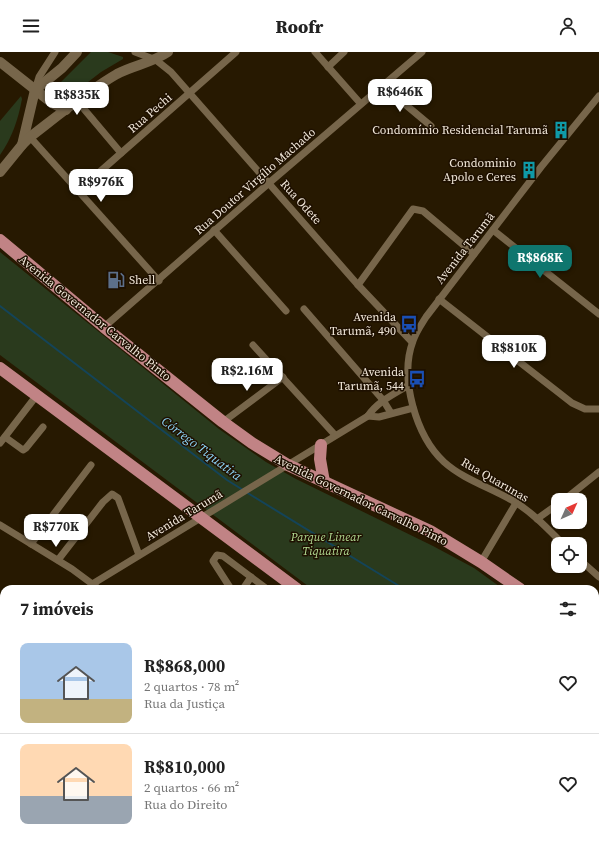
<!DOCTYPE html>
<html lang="pt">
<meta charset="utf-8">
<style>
:root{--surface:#fff;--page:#f6f6f6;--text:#222;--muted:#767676;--line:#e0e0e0;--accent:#0f766e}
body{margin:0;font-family:"Source Serif 4",serif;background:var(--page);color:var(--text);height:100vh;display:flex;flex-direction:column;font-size:15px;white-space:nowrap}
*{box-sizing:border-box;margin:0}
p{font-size:13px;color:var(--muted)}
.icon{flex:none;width:22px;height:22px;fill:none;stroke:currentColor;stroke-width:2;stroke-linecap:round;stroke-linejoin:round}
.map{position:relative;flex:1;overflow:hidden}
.drawer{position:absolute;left:0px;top:533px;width:599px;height:256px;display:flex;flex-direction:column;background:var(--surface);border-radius:12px 12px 0 0;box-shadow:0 1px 3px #0004}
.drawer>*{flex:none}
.needle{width:26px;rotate:45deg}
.tools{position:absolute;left:551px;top:441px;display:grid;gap:8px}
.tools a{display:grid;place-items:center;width:36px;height:36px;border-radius:8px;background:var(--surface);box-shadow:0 1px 3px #0004;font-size:20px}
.price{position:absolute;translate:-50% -34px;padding:0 9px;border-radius:8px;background:#fff;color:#222;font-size:13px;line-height:26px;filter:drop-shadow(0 1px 2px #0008)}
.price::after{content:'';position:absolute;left:50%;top:24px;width:12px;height:9px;margin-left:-6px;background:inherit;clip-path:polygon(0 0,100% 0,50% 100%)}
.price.selected{background:var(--accent);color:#fff}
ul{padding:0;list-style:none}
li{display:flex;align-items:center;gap:12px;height:100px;padding:0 20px}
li+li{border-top:1px solid var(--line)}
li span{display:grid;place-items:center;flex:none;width:112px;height:80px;border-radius:8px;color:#555}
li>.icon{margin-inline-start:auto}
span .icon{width:48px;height:48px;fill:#fffc;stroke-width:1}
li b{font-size:17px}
h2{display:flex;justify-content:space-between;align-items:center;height:48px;padding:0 20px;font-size:17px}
header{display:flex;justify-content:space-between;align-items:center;height:52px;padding:0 20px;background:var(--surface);font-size:18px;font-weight:800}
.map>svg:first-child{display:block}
</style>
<header><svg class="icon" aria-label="menu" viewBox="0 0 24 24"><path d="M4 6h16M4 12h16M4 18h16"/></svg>Roofr<svg class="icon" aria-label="person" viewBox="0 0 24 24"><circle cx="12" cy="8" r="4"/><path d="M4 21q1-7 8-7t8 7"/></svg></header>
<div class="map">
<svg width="599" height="789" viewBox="0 0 599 789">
<rect width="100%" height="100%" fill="#271901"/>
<g fill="#2a3a1d">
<polygon points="91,0 108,0 123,5 123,7 101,20 70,44 63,47 55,44 54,37"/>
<path d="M 21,44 L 22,47 C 18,68 12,86 0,103 L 0,69 Z"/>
<polygon points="0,200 219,377 266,410 296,427 433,494 474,516 503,537 312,537 0,303"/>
<polygon points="595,629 599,634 599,773 595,767"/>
</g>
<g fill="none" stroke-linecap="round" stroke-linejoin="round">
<g stroke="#144459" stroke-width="2">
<polyline points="0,254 227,428 243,438"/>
<polyline points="246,440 404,537"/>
<polyline points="595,698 599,704"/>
</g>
<g stroke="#77664b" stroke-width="7">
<polyline points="135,0 156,8 171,20 358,233 412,290"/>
<polyline points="315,0 360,51"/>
<polyline points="328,15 344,0"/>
<polyline points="382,33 431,74"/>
<polyline points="35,38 39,25 55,0"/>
<polyline points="78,50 121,101"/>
<polyline points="30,85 159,229"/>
<polyline points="78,139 236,0"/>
<polyline points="214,178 286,259"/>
<polyline points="493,178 599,262"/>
<polyline points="358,233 413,157 423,159 474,202"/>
<polyline points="439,247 572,351 585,357 599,357"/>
<polyline points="304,257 383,348 391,361"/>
<polyline points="104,275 269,131 422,0"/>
<polyline points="253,293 335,383"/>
<polyline points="368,364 379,365 413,356"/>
<polyline points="223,370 283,325"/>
<polyline points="5,385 23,398 26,396 43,375"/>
<polyline points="0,391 37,343"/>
<polyline points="564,448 599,420"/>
<polyline points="537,467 558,452"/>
<polyline points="0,473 72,517 99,537"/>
<polyline points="31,492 91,413"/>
<path d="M 563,492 C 548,477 533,461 515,450 C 492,436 464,428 444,410 C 416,384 399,326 413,289 C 416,280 421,273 426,265 L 541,115 L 599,44"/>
<polyline points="58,508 103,450 112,442 118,446 139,503"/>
<polyline points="580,508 599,525"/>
<polyline points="481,510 516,451"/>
<path d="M 94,531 L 368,364 C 377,350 394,342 409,333"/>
<polyline points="231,537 213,509 217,503 223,504 267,537"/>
<polyline points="243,537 251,525"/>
<polyline points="0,588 4,592"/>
<polyline points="0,625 4,620"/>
<polyline points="176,785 180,789"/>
<polyline points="254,785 258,789"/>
<polyline points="520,788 524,789"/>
<polyline points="11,789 15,785"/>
<polyline points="347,789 354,785"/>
<polyline points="413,789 419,785"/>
</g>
<g stroke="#77664b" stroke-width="10">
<polyline points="0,10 52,51 66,58"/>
<polyline points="22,93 35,38 62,16 77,0"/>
<path d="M 0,120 L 22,93 L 30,85 C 56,65 89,38 117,22 C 134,13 152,11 168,0"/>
</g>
<g stroke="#c18385" stroke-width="12">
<polyline points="0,188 104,275 223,370 252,391 288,413 430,479 481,510 520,537"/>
<polyline points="0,316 297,537"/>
<polyline points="321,393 320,407 324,430"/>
<polyline points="595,609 599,614"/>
<polyline points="595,780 599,786"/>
</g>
</g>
<defs>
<g id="building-bare" transform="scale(1.38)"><path d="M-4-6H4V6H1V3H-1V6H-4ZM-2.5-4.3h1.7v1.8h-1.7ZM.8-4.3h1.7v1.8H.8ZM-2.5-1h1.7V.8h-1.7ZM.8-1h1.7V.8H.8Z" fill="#0f9aa8" stroke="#1e1000" stroke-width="2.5" paint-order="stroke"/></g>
<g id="fuel-bare" transform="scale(1.38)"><path d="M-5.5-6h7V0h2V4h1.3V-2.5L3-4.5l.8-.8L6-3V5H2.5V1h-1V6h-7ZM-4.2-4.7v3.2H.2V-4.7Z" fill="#5c6f8a" stroke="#1e1000" stroke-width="2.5" paint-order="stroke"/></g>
<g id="bus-bare" transform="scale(1.38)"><path d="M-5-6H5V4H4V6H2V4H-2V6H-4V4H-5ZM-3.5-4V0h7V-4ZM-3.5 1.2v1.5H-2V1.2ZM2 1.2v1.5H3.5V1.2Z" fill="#1a4fb4" stroke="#1e1000" stroke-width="2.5" paint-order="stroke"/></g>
</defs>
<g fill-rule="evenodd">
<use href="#building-bare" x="561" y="78"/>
<use href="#building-bare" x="529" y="118"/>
<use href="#fuel-bare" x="116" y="228"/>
<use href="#bus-bare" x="409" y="272"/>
<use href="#bus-bare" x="417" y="327"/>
</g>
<g text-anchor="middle" stroke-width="3" stroke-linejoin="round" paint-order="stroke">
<g font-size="12" fill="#f2e8da" stroke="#1e1000">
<text transform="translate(150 61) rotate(-41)" y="4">Rua Pechi</text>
<text transform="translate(255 129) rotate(-41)" y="4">Rua Doutor Virgílio Machado</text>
<text transform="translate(301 150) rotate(48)" y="4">Rua Odete</text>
<text transform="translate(465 196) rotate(-52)" y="4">Avenida Tarumã</text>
<text transform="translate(95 266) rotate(39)" y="4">Avenida Governador Carvalho Pinto</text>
<text transform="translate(495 428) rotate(30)" y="4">Rua Quarunas</text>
<text transform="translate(361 448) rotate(26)" y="4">Avenida Governador Carvalho Pinto</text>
<text transform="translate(184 463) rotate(-31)" y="4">Avenida Tarumã</text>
</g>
<g font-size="12" fill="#f2e8da" stroke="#1e1000" text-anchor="end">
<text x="548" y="82">Condomínio Residencial Tarumã</text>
<text x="516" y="115">Condominio<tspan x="516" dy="14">Apolo e Ceres</tspan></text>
<text x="129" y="232" text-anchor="start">Shell</text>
<text x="396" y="269">Avenida<tspan x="396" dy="14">Tarumã, 490</tspan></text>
<text x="404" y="324">Avenida<tspan x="404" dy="14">Tarumã, 544</tspan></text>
</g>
<g font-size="12" font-style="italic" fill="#b2db92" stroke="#1e1000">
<text x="326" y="489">Parque Linear<tspan x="326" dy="14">Tiquatira</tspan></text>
</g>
<g font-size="13" font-style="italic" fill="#8cd3f5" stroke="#1e1000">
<text transform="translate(202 396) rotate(37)" y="5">Córrego Tiquatira</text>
</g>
</g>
</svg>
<div class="tools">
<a><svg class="needle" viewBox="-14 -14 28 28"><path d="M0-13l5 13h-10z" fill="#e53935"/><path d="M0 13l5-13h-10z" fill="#767676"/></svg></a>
<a><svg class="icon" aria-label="locate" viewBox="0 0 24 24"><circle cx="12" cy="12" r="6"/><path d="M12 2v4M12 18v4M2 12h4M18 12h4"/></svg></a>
</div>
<b class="price" style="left:400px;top:61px">R$646K</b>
<b class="price" style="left:77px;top:64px">R$835K</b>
<b class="price" style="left:101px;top:151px">R$976K</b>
<b class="price selected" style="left:540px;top:227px">R$868K</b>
<b class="price" style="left:514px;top:317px">R$810K</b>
<b class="price" style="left:247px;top:340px">R$2.16M</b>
<b class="price" style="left:56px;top:496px">R$770K</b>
<section class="drawer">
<h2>7 imóveis<svg class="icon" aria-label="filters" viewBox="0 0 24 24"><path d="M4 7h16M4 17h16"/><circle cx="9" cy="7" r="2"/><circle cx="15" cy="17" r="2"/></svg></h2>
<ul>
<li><span style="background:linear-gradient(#a9c7e8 70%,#c2b280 0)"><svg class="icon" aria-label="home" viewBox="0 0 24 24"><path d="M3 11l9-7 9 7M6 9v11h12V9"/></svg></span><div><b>R$868,000</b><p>2 quartos · 78 m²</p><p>Rua da Justiça</p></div><svg class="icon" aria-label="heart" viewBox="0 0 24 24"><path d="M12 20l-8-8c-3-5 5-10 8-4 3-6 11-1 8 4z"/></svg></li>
<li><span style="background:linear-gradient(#ffd9b3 65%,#9aa5b1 0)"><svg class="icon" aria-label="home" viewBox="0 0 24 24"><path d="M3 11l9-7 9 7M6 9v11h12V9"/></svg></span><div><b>R$810,000</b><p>2 quartos · 66 m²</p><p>Rua do Direito</p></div><svg class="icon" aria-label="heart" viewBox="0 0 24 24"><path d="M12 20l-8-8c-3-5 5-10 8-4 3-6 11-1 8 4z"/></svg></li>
</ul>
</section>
</div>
